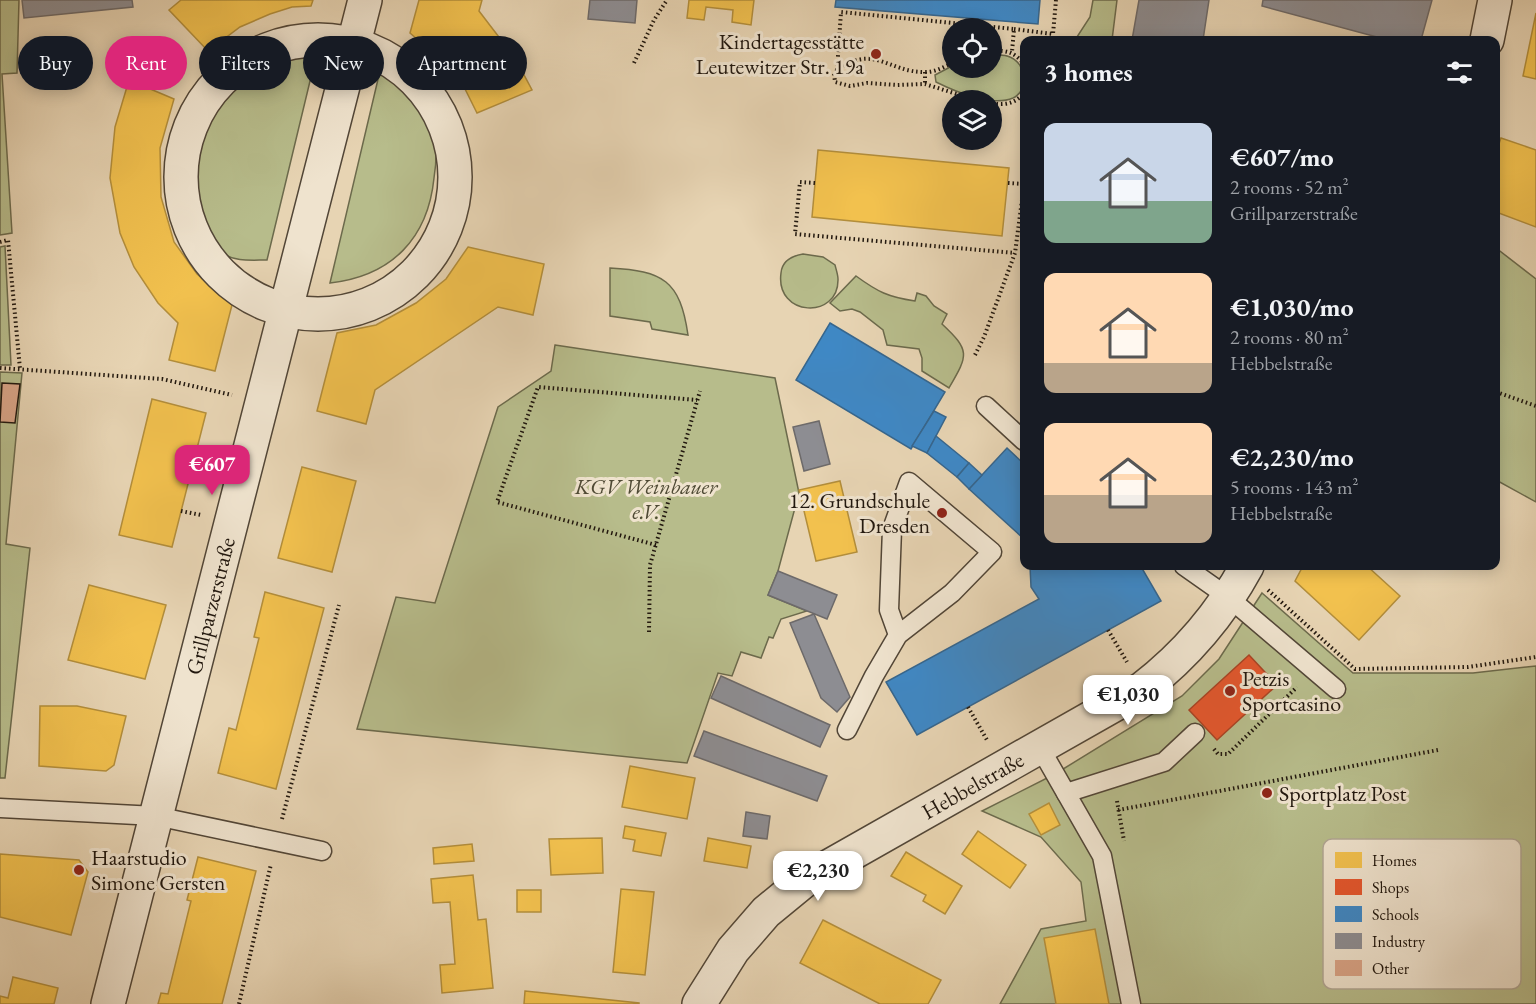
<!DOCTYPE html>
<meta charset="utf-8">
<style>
:root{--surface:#171b24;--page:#242831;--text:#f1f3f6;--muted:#9ea1a6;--accent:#db2777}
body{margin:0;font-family:"EB Garamond",serif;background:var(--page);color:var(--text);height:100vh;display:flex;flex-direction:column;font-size:22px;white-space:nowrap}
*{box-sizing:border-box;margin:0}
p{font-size:20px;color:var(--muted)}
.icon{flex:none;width:33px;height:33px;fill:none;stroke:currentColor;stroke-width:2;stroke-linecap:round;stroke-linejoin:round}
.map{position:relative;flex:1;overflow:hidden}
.panel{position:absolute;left:1020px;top:36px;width:480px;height:534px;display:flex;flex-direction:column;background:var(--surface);border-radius:12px;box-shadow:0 3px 15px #0003}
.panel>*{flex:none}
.banner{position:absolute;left:18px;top:36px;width:570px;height:54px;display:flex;gap:12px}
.fabs{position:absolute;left:942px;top:18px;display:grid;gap:12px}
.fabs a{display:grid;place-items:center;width:60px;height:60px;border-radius:50%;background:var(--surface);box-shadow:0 3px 15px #0003;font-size:30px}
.price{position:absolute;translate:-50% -51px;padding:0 14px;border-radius:12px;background:#fff;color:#222;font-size:20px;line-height:39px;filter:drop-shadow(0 2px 3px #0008)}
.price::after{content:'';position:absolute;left:50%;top:36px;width:18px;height:14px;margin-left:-9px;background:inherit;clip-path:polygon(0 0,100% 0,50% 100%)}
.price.current{background:var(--accent);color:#fff}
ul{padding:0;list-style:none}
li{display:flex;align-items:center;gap:18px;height:150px;padding:0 24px}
li span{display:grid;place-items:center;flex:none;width:168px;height:120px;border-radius:12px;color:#555}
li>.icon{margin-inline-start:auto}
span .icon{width:72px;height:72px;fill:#fffc;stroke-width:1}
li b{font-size:26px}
h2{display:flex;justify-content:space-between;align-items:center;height:72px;padding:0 24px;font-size:26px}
.pill{padding:0 21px;border-radius:27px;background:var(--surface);box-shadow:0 3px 15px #0003;font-size:21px;line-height:54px}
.pill.current{background:var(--accent);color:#fff}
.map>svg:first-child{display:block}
</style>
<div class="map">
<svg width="1536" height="1004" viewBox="0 0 1536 1004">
<rect width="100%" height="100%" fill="#e7d4b3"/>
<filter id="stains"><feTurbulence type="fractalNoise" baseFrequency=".00333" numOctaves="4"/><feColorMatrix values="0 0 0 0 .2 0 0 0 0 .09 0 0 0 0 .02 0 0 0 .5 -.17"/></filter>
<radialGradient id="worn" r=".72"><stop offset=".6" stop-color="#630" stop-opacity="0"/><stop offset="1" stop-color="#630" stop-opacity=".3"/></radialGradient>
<g fill="#b7bc8b" stroke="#6c6a4c" stroke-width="1.5">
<polygon points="0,0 19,0 17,73 2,74 12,233 0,235"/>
<polygon points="1093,0 1117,0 1112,40 1075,40 1090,17"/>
<path d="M 296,52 L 317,52 L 267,260 C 251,260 235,262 222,253 C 173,223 196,119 232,86 C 251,68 272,60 296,52 Z"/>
<path d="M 992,55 C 997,55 1005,54 1010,57 C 1026,63 1030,90 1013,98 C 992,107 956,92 936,82 L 935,75 L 952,66 L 952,68 L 992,68 Z"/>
<path d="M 385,71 C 405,87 429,109 435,136 C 437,149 436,165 434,178 C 428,238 392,276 330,283 L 379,75 Z"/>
<polygon points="5,246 11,365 0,365 0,247"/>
<polygon points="1496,248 1536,279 1536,502 1496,480"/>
<path d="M 803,254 L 823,257 L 835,265 C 836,269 838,275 838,279 C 839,320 775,317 781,273 C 782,261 791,256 803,254 Z"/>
<path d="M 610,268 C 663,271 680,280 688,335 L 652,329 L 650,322 L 610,316 Z"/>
<path d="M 856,276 C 878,292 888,297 915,301 L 917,293 L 926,296 L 934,306 L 947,314 L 942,324 C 971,351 968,355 949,388 L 922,371 L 922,358 L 919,349 L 887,345 L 883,330 L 860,312 L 852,309 L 840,311 L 830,303 Z"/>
<polygon points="555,345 775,378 799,493 778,571 768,595 807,611 781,619 773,638 769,637 761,658 741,652 732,676 718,673 687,763 357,729 396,597 435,603 498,407 551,371"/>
<polygon points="0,372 22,373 6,544 30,548 5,778 0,778"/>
<polygon points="1262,593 1353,673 1473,673 1536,666 1536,1004 1000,1004 1041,929 1086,921 1081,882 1041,837 982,811 1055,774 1182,696 1219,659"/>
</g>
<g fill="#f2c14e" stroke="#b38e3b" stroke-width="1.5">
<polygon points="181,0 313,0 311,6 292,7 270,14 240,27 208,51 169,10"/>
<polygon points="419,0 482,0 479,11 515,58 532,90 477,113 464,87 441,60 410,33"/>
<polygon points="689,0 754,0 751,25 732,22 733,10 706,7 704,20 687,18"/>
<polygon points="1536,13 1536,79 1523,76"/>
<polygon points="129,80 174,99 160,148 161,197 174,242 197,274 232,305 215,371 169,360 178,323 158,303 134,267 120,233 110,178 115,127"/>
<polygon points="1501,138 1536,150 1536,227 1496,212 1496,172 1498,166 1496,165 1496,152"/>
<polygon points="818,150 1009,168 1002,236 812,217"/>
<polygon points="468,247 544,264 533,315 498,307 375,390 366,424 317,411 337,333 376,325 416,303 446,279"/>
<polygon points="152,399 206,413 172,547 119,535"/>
<polygon points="302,467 356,481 332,572 278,558"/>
<polygon points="840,481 857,552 816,561 799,490"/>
<polygon points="1303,566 1367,566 1400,596 1359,640 1295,581"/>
<polygon points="89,585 166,605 145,679 68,660"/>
<polygon points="265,592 324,608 276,789 218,773 229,728 236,730 259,638 254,637"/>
<polygon points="40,706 77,706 126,716 114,765 106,771 39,766"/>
<polygon points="630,766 695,778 687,819 622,807"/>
<polygon points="1049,803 1060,825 1041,835 1029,814"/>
<polygon points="625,826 666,833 661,856 633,851 635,840 623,838"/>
<polygon points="978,831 1026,865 1010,888 962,854"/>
<polygon points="602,838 603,873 551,875 549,839"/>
<polygon points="708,838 751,846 747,868 704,861"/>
<polygon points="472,844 474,861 434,864 433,848"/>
<polygon points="906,852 962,886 945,914 923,901 926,895 891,876"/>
<polygon points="0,854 79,860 88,872 71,935 0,917"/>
<polygon points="198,857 256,871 222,1004 158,1004 161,993 168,994 191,901 187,900"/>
<polygon points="473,875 478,920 486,919 493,988 442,993 440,965 455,964 450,902 433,903 431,879"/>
<polygon points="621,889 654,892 645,975 613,972"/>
<rect x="517" y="890" width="24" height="22"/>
<polygon points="823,920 941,980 928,1004 880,1004 800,963"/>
<polygon points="1095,929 1109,1004 1056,1004 1044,938"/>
<polygon points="13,977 58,988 54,1004 0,1004 0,996 8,998"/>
<polygon points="525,991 639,1003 639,1004 524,1004"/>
</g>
<polygon fill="#e4572e" stroke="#aa4424" stroke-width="1.5" points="1249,655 1277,685 1217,740 1189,710"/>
<g fill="#3f88c5" stroke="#36668e" stroke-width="1.5">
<polygon points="836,0 1040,0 1038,24 835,7"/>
<polygon points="830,323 945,392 911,449 796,380"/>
<polygon points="934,411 946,417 927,453 912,446"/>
<polygon points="936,436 969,463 957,477 927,453"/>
<polygon points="1007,448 1024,464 1024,539 969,489"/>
<polygon points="969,463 982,475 969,489 957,477"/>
<polygon points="1030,566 1138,566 1143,570 1161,601 917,735 886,682 1039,599 1031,587"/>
</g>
<g fill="#8d8d92" stroke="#6d6a6a" stroke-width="1.5">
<polygon points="22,0 132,0 133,7 24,18"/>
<polygon points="590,0 637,0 635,23 588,19"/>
<polygon points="1139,0 1209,0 1203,40 1132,40"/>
<polygon points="1263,0 1432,0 1421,40 1388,40 1262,6"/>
<polygon points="819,421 830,464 804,471 793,427"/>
<polygon points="778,571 837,595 827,619 768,595"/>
<polygon points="814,614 850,697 837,712 821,698 790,623"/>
<polygon points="721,676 830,725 820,747 711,698"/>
<polygon points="704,731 827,776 817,801 694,756"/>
<polygon points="746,812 770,816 767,839 743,836"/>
</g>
<polygon fill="#d9a487" stroke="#21170e" stroke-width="1.5" points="2,383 20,384 15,423 0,422"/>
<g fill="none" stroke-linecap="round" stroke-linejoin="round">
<g stroke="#524637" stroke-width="21">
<g id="service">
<polyline points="986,406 1024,441"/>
<polyline points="1184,566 1228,597 1336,689"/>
<polyline points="847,730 874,676 898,635 889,610 892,529 909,482 992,552 952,593 898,635"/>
<polyline points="1039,746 1102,856 1131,1004"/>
<polyline points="1066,793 1164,762 1195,733"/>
<polyline points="0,808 156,816 322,851"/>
</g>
</g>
<g stroke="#524637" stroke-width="36">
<g id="minor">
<polyline points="1487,40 1495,0"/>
<circle cx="318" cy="177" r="137"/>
<path id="s1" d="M 108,1004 L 365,0"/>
<path id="s2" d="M 699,1004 L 733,950 L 766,912 L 805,880 L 1142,689 C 1186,655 1221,614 1247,566"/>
</g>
</g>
<g stroke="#21170e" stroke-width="4" stroke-dasharray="1.5 3" stroke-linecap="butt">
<polyline points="1014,29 1053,34 1056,0"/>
<path d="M 992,51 C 1007,50 1014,52 1024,64"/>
<polyline points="634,63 654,20 667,0"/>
<path d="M 952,63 C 944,67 935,72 926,72 C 887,73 873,41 834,73 L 835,82 L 850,86 L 867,83 L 897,85 L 925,84 L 976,100"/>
<polyline points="837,70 841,12 1014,29 1012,52"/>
<polyline points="925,72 925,84"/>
<path d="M 992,103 C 1004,106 1016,103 1024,93"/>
<polyline points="815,183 800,182 795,234 1015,253"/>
<polyline points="1008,183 1024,184"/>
<polyline points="0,242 8,240 20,369"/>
<polyline points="975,355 984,337 1015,253 1024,185"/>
<polyline points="0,368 162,379 232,395"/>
<polyline points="1496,392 1536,406"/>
<polyline points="197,447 217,452"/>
<polyline points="181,511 201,515"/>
<polyline points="656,545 497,502 538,387 697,400"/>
<polyline points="1268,590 1355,669 1468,667 1536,657"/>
<polyline points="1108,630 1127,662"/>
<polyline points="649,632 650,565 700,391"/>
<polyline points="968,707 987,740"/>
<polyline points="1214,749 1218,754 1228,754 1297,687"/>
<polyline points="1117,801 1124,841"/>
<polyline points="1118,810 1438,750"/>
<polyline points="282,819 339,605"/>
<polyline points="239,1004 271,864"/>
</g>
<use href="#service" stroke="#efe3ce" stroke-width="18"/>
<use href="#minor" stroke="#efe3ce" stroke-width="33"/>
</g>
<g fill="#8f2418" stroke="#efe3ce" stroke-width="2">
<circle cx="876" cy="54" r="6"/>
<circle cx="942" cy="513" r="6"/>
<circle cx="1230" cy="691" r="6"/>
<circle cx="1267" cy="793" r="6"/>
<circle cx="79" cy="870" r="6"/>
</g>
<g text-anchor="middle" stroke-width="6" stroke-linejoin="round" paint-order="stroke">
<g font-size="22" fill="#21170e" stroke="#efe3ce" text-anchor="start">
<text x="864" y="49" text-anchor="end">Kindertagesstätte<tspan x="864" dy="25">Leutewitzer Str. 19a</tspan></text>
<text x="930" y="508" text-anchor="end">12. Grundschule<tspan x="930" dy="25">Dresden</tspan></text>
<text x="1242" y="686">Petzis<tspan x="1242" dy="25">Sportcasino</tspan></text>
<text x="1279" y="801">Sportplatz Post</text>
<text x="91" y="865">Haarstudio<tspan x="91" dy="25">Simone Gersten</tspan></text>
</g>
<g font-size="22" font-style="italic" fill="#4e4934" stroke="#efe3ce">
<text x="646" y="494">KGV Weinbauer<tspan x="646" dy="25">e.V.</tspan></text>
</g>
<g font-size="22" fill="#21170e" stroke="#efe3ce">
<text dy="8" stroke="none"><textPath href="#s1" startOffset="411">Grillparzerstraße</textPath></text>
<text dy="8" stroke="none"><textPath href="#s2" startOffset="357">Hebbelstraße</textPath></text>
</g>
</g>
<rect x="1323" y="839" width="198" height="150" rx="9" fill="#efe3ce" stroke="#b1a694" stroke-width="1.5"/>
<rect x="1335" y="852" width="27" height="16" fill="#f2c14e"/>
<rect x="1335" y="879" width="27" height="16" fill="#e4572e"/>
<rect x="1335" y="906" width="27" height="16" fill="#3f88c5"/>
<rect x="1335" y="933" width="27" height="16" fill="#8d8d92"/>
<rect x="1335" y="960" width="27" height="16" fill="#d9a487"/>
<g font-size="16" fill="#21170e">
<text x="1372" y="866">Homes</text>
<text x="1372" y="893">Shops</text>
<text x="1372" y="920">Schools</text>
<text x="1372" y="947">Industry</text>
<text x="1372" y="974">Other</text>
</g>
<rect width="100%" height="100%" filter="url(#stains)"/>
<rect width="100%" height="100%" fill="url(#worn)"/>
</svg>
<div class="fabs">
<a><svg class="icon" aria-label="locate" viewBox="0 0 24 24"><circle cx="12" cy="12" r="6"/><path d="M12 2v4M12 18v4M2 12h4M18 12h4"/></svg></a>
<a><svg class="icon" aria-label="layers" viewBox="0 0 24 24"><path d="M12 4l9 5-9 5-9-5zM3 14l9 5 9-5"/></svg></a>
</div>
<b class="price current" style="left:212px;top:496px">€607</b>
<b class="price" style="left:1128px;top:726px">€1,030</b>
<b class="price" style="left:818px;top:902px">€2,230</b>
<div class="banner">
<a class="pill">Buy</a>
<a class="pill current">Rent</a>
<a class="pill">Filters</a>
<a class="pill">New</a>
<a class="pill">Apartment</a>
</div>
<section class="panel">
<h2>3 homes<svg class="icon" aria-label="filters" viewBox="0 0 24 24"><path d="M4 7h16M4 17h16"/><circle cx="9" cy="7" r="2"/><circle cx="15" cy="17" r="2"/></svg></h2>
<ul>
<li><span style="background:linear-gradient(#c9d6e8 65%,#7fa58c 0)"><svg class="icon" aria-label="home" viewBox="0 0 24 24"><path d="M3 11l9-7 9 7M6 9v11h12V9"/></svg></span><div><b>€607/mo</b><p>2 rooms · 52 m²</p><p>Grillparzerstraße</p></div></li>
<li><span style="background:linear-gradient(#ffd9b3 75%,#b9a48a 0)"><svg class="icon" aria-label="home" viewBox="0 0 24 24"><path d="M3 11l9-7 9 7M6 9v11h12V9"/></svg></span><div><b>€1,030/mo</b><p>2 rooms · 80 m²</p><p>Hebbelstraße</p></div></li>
<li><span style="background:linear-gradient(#ffd9b3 60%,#b9a48a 0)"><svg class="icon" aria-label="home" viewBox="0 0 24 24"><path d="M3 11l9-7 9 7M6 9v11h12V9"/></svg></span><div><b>€2,230/mo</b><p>5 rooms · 143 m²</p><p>Hebbelstraße</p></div></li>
</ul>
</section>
</div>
